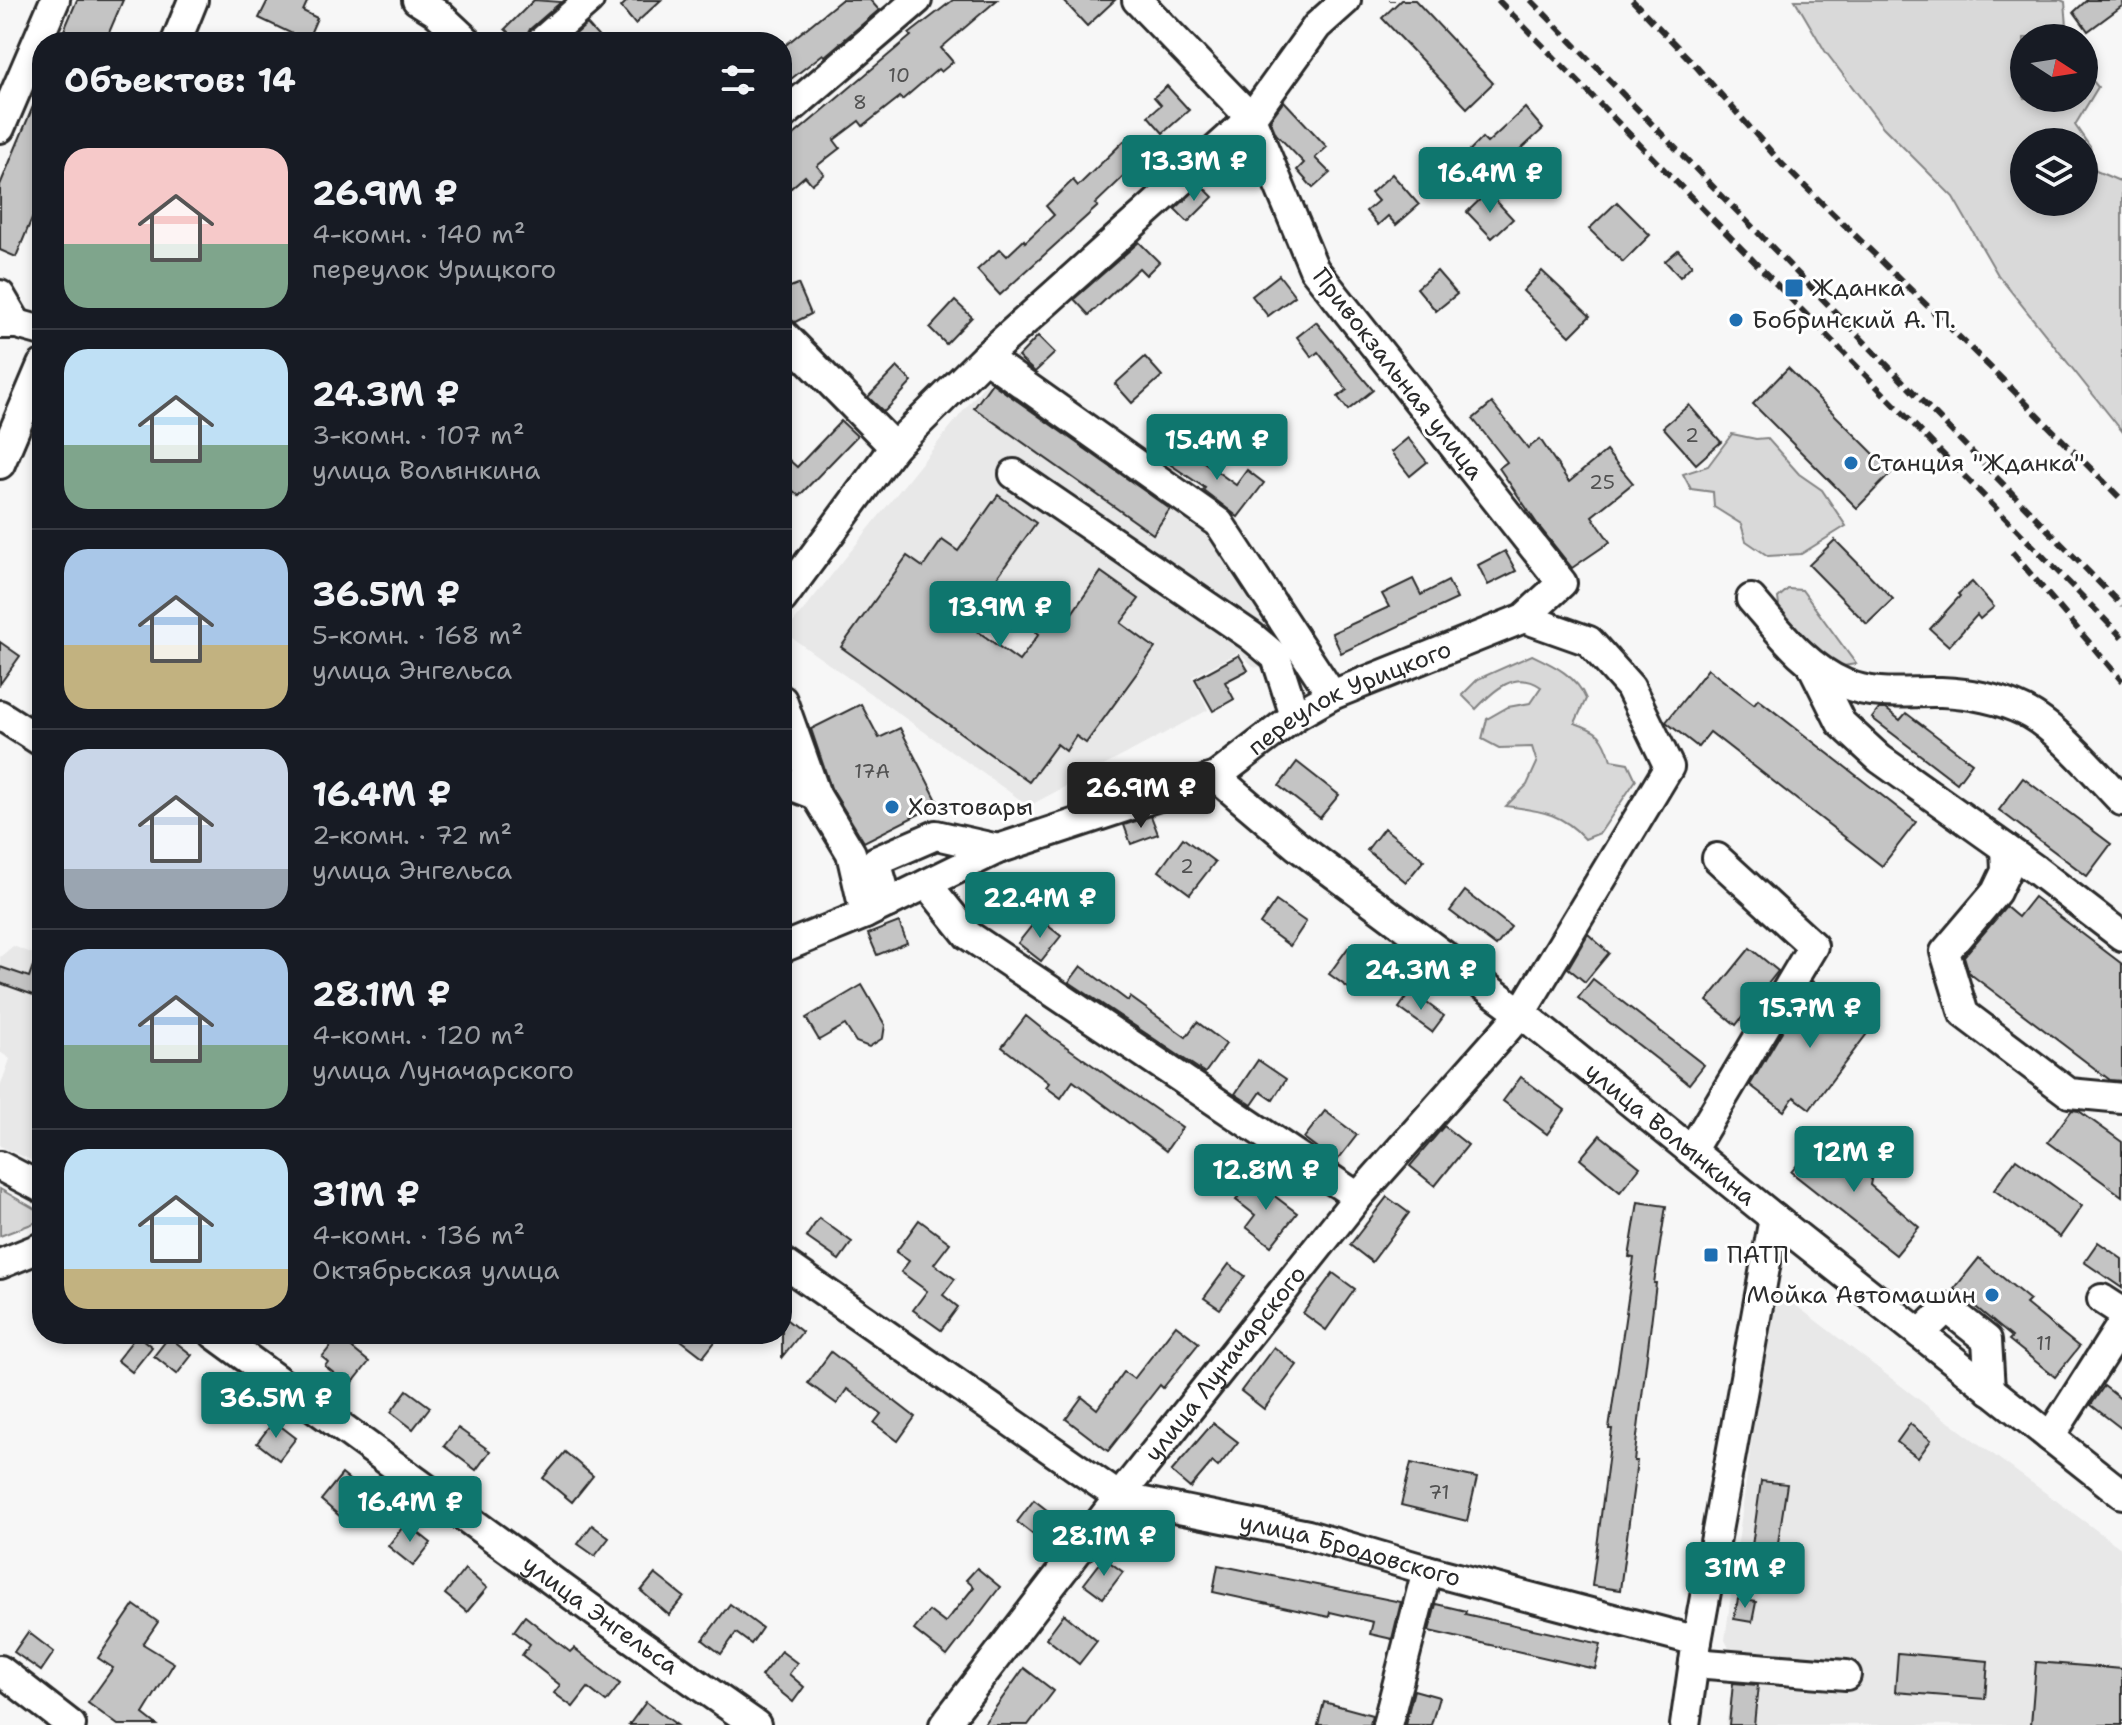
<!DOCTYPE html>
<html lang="ru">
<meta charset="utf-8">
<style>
:root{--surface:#171b24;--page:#242831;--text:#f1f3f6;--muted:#9ea1a6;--line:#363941;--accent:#0f766e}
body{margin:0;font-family:"Shantell Sans",sans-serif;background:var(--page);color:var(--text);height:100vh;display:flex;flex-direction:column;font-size:30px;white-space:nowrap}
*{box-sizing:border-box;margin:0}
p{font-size:26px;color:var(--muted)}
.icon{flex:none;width:44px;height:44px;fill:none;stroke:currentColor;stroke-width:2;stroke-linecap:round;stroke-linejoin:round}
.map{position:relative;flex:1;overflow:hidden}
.drawer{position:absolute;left:32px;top:32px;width:760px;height:1312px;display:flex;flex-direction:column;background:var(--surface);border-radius:32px;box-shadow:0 4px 12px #0003}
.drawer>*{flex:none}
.needle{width:52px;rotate:102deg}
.tools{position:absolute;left:2010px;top:24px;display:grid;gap:16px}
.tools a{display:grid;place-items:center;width:88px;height:88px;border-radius:50%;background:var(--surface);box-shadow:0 4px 12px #0003;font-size:40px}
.price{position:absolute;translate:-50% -68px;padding:0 18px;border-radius:8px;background:var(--accent);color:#fff;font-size:26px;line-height:52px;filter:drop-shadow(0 2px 4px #0008)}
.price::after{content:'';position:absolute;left:50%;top:48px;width:24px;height:18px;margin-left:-12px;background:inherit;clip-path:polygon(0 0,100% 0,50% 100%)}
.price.on{background:#222;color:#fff}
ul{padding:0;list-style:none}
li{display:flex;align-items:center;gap:24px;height:200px;padding:0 32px}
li+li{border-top:2px solid var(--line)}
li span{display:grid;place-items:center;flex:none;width:224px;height:160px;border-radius:24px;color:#555}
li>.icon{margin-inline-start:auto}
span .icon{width:96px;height:96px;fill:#fffc;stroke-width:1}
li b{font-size:34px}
h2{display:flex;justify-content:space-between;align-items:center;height:96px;padding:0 32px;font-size:34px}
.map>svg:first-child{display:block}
</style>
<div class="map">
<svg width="2122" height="1725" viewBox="0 0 2122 1725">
<rect width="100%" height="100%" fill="#f7f7f7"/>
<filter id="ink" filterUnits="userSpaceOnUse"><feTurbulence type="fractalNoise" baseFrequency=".0125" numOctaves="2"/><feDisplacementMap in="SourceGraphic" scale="16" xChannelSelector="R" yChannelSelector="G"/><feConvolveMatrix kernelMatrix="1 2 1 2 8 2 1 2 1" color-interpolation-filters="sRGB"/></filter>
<g filter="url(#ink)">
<g fill="#e8e8e8">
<polygon points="993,374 1190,510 1285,650 1265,665 1255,668 1239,652 1192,677 1208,710 1029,806 785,633"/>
<polygon points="13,946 42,957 42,1165 0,1146 0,1087 10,1059 0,1052 0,957"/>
<polygon points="1772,1287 1934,1411 2122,1549 2122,1725 1726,1725 1735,1660 1725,1640"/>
</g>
<g fill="#d9d9d9" stroke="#828282" stroke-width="2" fill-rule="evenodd">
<path d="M 1795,0 L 2061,0 L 2065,2 L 2068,38 L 2024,38 L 2024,98 L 2084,98 L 2084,70 L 2098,87 L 2075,125 L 2090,147 L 2096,171 L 2122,182 L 2122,431 L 1998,275 L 1953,197 L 1883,127 L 1825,51 ZM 2024,142 L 2084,142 L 2084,202 L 2024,202 Z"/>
<polygon points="1732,434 1756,439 1767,438 1799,474 1822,490 1846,526 1801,554 1768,556 1746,541 1741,524 1714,507 1713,492 1691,489 1683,474 1708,466"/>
<polygon points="1788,589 1802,590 1856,664 1831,668 1780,614 1778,598"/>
<path d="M 1532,655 C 1553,665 1577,676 1586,699 L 1575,723 C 1598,731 1604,735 1611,760 L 1628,763 L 1636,780 L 1600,833 L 1585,839 C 1561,812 1540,811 1506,806 L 1527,785 L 1537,763 L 1532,747 L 1499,748 L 1482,739 L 1487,719 L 1508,707 L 1530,703 L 1541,687 C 1515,669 1493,691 1476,709 L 1462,695 L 1478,679 Z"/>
<polygon points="0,1189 42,1213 42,1220 0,1236"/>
</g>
<g fill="#c4c4c4" stroke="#2b2b2b" stroke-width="2">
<polygon points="77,0 123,0 105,42 59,42"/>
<polygon points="268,0 308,0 303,11 317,18 307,41 259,18"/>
<polygon points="534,0 561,2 530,29 524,42 518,42 505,29"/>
<polygon points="628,0 661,0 635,24 621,7"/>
<polygon points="841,0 870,0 879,10 825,56 823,54 791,79 782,69 782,48"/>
<polygon points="953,0 997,0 941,48 953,62 941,72 938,69 902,100 900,97 863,126 859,121 834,140 840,148 817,166 824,174 812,184 805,176 791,188 782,178 782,145 911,36 909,34"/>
<polygon points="1063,0 1115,0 1087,26"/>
<polygon points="1401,0 1415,0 1493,83 1467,108 1382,18"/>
<polygon points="2087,0 2122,0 2122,6 2088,31 2074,12"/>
<polygon points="587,24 603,42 567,42"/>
<polygon points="42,85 42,194 16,257 0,250 0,185"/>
<polygon points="1167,86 1189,110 1163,133 1148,116 1161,105 1154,97"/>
<polygon points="1284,101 1327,147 1315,158 1330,173 1313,188 1297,170 1304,163 1276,134 1270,120"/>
<polygon points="1525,108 1543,129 1506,163 1522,179 1510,191 1470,150 1482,138 1487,143"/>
<polygon points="1124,141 1142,159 1095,204 1098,206 1000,295 977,270 1000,249 1007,256 1024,240 1025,242 1054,215 1046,206 1073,180 1078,186"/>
<polygon points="1392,174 1419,205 1396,225 1388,216 1378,225 1366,211 1378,201 1371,193"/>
<polygon points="1201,185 1213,197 1188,222 1175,209"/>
<polygon points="1488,192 1513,219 1492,238 1467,212"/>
<polygon points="1617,202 1650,235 1623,262 1589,229"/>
<polygon points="1139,242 1159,262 1146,275 1139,268 1089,315 1074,299"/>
<polygon points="1678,250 1692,265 1680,277 1665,261"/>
<polygon points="1437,271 1457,294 1436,311 1417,288"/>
<polygon points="1542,271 1590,316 1570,336 1523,291"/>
<polygon points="1279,275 1295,296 1268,316 1252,296"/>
<polygon points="798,284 811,314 795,322 786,317 782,307 782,290"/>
<polygon points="955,301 972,317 946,344 930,328"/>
<polygon points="1316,322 1373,390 1348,410 1338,397 1347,390 1318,352 1312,357 1297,337"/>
<polygon points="1038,336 1055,353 1035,372 1018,357"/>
<polygon points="1145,357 1162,376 1132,403 1115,384"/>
<polygon points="897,367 912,382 884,412 868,397"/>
<polygon points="1788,368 1892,472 1857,508 1753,404"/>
<polygon points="992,383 1170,509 1153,534 974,408"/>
<polygon points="1492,403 1528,448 1540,439 1569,482 1606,451 1633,483 1592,516 1610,542 1572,568 1538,525 1499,468 1507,462 1473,419"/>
<polygon points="1689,405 1721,442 1696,464 1663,427"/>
<polygon points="841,421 857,436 799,496 782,481 782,468 789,460 797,467"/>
<polygon points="1408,438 1427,462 1410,476 1391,452"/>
<polygon points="1180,445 1236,485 1247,470 1264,483 1238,517 1203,490 1205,488 1168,463"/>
<polygon points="998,495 1036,523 975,608 986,616 976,630 1019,661 1039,634 1025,624 1039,604 1065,623 1101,572 1139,599 1121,623 1155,648 1086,743 1076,736 1066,751 1057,744 1029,782 841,647 907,556 923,567 942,540 958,551"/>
<polygon points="1835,540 1893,599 1867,624 1809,565"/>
<polygon points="1505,551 1516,571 1488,585 1478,565"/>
<polygon points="1413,579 1421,595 1448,581 1457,599 1341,653 1332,633 1389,607 1382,594"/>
<polygon points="1972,582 1994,607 1980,619 1977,615 1949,646 1930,629 1960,596 1958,594"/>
<polygon points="0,642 20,656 0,684"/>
<polygon points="1239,655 1248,670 1225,682 1234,699 1213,711 1195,679"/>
<polygon points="1708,669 1754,704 1758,699 1916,822 1882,866 1710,732 1698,747 1666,722"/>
<polygon points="861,704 879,738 900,728 939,804 864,842 831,788 811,729"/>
<polygon points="1879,709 1886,709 1900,720 1906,713 1972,763 1957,783 1872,718"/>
<polygon points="1297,762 1339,795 1320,818 1279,786"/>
<polygon points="2023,778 2111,844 2087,876 1999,810"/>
<polygon points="1151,816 1158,834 1131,844 1124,825"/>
<polygon points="1384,828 1424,860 1406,882 1367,850"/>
<polygon points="1183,838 1215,862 1190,894 1159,871"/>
<polygon points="1005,878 1013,898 982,911 974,890"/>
<polygon points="1465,891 1511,927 1496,946 1450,911"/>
<polygon points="2034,897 2122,964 2122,1081 2110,1080 1969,973 1964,956 2006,907 2018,917"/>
<polygon points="1276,901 1306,922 1290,946 1260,924"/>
<polygon points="1038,918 1061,936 1041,961 1018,943"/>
<polygon points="899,922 907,943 877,955 868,934"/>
<polygon points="1588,934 1609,953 1585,982 1568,968"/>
<polygon points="40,946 42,946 42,998 0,983 0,967 29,977"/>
<polygon points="1348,948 1369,963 1350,989 1329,974"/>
<polygon points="1750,948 1778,971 1736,1025 1707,1001"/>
<polygon points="1081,966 1128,1001 1130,997 1186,1037 1197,1022 1226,1044 1205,1073 1069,982"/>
<polygon points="1593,979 1704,1065 1689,1084 1578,998"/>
<polygon points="1812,981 1872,1027 1810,1109 1794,1097 1784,1111 1750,1085"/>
<polygon points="862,985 885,1025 883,1038 869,1047 856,1042 845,1025 819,1040 806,1018"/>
<polygon points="1411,991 1444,1016 1432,1032 1399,1008"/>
<polygon points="1026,1016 1051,1036 1182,1128 1166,1151 1073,1081 1061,1098 1046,1087 1049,1083 1002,1047"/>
<polygon points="1258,1060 1286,1079 1273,1100 1261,1092 1252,1105 1235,1094"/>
<polygon points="1521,1077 1565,1110 1547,1134 1503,1101"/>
<polygon points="2072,1110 2079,1111 2122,1142 2122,1196 2048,1142"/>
<polygon points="1325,1111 1357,1135 1336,1162 1304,1138"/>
<polygon points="1444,1126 1468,1145 1435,1186 1410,1166"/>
<polygon points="1600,1135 1640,1167 1620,1192 1580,1159"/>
<polygon points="1823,1135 1872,1175 1870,1185 1919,1227 1896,1255 1791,1172"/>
<polygon points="2016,1159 2082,1206 2060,1237 1994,1190"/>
<polygon points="1252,1179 1297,1213 1271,1246 1246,1227 1255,1215 1236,1200"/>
<polygon points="1387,1197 1409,1213 1372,1262 1350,1245"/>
<polygon points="1638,1202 1666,1206 1654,1283 1656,1283 1634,1461 1637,1461 1620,1590 1592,1586 1612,1429 1609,1429 1634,1258 1629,1257"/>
<polygon points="819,1218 852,1242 839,1260 806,1237"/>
<polygon points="919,1220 950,1243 934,1264 955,1279 943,1295 958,1307 941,1330 913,1310 927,1291 901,1272 909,1261 896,1252"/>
<polygon points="2098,1242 2122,1259 2122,1288 2084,1262"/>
<polygon points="1979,1258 2030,1300 2026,1304 2079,1347 2055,1377 2009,1340 2012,1337 1954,1289"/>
<polygon points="1229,1264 1245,1276 1220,1309 1204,1298"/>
<polygon points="1333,1273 1355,1289 1326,1330 1303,1313"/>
<polygon points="782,1316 802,1332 782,1357"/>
<polygon points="1176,1325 1199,1343 1163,1388 1160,1385 1108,1451 1066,1419 1082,1397 1097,1409 1124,1372 1134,1379"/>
<polygon points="673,1334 721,1334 703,1357"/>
<polygon points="137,1335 152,1347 132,1372 117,1360"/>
<polygon points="169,1337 192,1355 177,1374 154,1356"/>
<polygon points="338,1337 369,1362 350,1386 325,1366 328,1362 322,1357"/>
<polygon points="1274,1347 1297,1365 1264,1409 1241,1391"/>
<polygon points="831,1352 915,1417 898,1441 874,1423 881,1414 847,1389 837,1404 808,1383"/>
<polygon points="228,1380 251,1400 236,1419 211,1400"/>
<polygon points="2104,1386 2122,1400 2122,1429 2091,1405"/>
<polygon points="407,1390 430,1407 413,1429 391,1412"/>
<polygon points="274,1421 296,1438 279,1460 257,1443"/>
<polygon points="1213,1423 1238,1442 1218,1467 1212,1462 1190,1488 1171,1472"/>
<polygon points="1910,1424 1931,1440 1918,1458 1897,1442"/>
<polygon points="458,1428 490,1451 476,1470 444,1446"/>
<polygon points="565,1452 593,1476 572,1502 543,1478"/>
<polygon points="1411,1463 1477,1478 1467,1521 1401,1505"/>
<polygon points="342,1474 364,1492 342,1518 321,1500"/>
<polygon points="1761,1481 1787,1484 1776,1556 1751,1553"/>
<polygon points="1034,1500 1057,1518 1040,1540 1017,1522"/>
<polygon points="406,1523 431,1543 413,1566 388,1546"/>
<polygon points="592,1525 609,1538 595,1556 578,1544"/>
<polygon points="1104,1558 1123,1572 1103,1598 1084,1584"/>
<polygon points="1218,1565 1401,1602 1392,1639 1370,1634 1373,1622 1330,1612 1329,1617 1213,1592"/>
<polygon points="977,1568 1000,1587 947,1656 914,1630 929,1611 945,1623 974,1587 966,1580"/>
<polygon points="465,1569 487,1588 467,1612 445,1594"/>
<polygon points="655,1574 684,1597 669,1615 641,1591"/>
<polygon points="1738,1599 1756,1602 1752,1622 1734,1619"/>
<polygon points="730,1604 762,1628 751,1644 736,1633 721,1654 703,1640"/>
<polygon points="1436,1604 1466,1611 1465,1614 1601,1644 1595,1669 1429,1631"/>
<polygon points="134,1605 158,1622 143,1644 174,1663 143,1714 157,1725 118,1725 88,1703 113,1668 98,1658"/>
<polygon points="1064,1614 1097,1641 1079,1664 1046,1638"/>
<polygon points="525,1616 570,1652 574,1648 620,1684 606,1702 588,1688 573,1707 554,1693 560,1685 522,1655 530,1644 514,1631"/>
<polygon points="28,1632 54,1652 41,1671 14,1652"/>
<polygon points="781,1651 797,1663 789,1674 804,1687 793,1702 761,1676"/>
<polygon points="1898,1653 1988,1661 1985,1699 1895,1692"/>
<polygon points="2036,1662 2122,1669 2122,1725 2031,1725"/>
<polygon points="1024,1668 1054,1691 1028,1725 983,1725"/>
<polygon points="1733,1683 1758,1685 1754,1725 1729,1725"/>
<polygon points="1414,1690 1439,1697 1431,1725 1405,1725"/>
<polygon points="646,1702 677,1725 629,1725"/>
<polygon points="1324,1702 1372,1715 1370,1725 1318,1725"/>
</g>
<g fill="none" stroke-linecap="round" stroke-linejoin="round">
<g stroke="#2b2b2b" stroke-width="34">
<g id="minor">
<polyline points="417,0 436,12 468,42"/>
<polyline points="176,42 193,0"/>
<polyline points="541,42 589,0"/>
<polyline points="782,116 917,0"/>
<polyline points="0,128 55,0"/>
<polyline points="0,295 17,324"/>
<polyline points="0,324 17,324 42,331"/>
<polyline points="782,333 894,447"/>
<polyline points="0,464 42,365"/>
<polyline points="1014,474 1251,636 1276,657 1295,716"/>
<polyline points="782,599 894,447 985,357"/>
<path d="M 1751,599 C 1778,630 1805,667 1845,684 C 1876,697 1909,691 1941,692 C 1968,693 1999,699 2024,711 C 2057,727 2096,774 2122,801"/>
<polyline points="1812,665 1841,723 1880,759 2036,870 2122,936"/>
<polyline points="1332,695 1219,523 985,357 1251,118 1317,26 1346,0"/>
<polyline points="782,700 816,795"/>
<polyline points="0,715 42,742"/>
<path id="s1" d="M 1216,777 L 1297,846 L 1521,1013 L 1774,1218 L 2122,1494"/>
<polyline points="782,782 816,795 851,853 865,914"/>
<polyline points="2005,848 2006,871 1996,892 1945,952 1964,1014 2069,1093 2122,1098"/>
<polyline points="927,884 968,935 1358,1197"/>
<polyline points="888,903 876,861 936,835 998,849"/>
<path id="s2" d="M 782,948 L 865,914 L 998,849 L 1216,777 L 1295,716 L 1332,695 L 1524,618 L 1562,583 L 1314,269 L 1251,118 L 1137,0"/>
<polyline points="1691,1151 1813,946 1717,858"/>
<polyline points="0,1166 42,1188"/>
<path id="s3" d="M 782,1262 L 1119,1497 L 1308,1535 L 1427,1570 L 1697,1641"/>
<polyline points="0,1264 42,1247"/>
<polyline points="2102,1299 2122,1312"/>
<path id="s4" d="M 214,1334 L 609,1622 L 756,1725"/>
<polyline points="1920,1334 1947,1308 1987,1340 1990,1390"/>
<polyline points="2050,1437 2122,1324"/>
<polyline points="1694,1663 1846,1675"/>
<polyline points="0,1670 71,1725"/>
<path id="s5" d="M 944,1725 L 1119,1497 L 1358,1197 L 1521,1013 L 1669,767 L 1630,687 L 1589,641 L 1524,618"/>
<polyline points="1387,1725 1427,1570"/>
<polyline points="1685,1725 1697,1641 1774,1218"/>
</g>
</g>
<use href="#minor" stroke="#fff" stroke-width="28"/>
<g stroke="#2b2b2b" stroke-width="6" stroke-dasharray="12 6" stroke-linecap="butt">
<polyline points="1392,0 1392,1"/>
<polyline points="1498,0 2122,637"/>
<polyline points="1531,0 2122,606"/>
<polyline points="1632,0 1694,64 1782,164 1989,366 2122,500"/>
<polyline points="2012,552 2122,681"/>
</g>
</g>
</g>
<g fill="#1f6fb2" stroke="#fff" stroke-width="3">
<rect x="1784" y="278" width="20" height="20" rx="4"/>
<circle cx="1736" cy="320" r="8"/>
<circle cx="1851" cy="463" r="8"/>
<circle cx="892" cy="807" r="8"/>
<rect x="1703" y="1247" width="16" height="16" rx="4"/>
<circle cx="1992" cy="1295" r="8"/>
</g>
<g text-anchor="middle" stroke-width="6" stroke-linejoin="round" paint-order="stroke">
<g font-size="20" fill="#515151">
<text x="899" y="82">10</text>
<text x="860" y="109">8</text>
<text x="1692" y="442">2</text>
<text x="1602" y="489">25</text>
<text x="872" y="778">17А</text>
<text x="1187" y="873">2</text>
<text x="2044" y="1350">11</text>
<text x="1439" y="1499">71</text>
</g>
<g font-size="24" fill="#2b2b2b" stroke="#fff" text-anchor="start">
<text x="1812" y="296">Жданка</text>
<text x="1752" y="328">Бобринский А. П.</text>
<text x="1867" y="471">Станция "Жданка"</text>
<text x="908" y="815">Хозтовары</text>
<text x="1727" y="1263">ПАТП</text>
<text x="1976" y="1303" text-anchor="end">Мойка Автомашин</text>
</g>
<g font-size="24" fill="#2b2b2b" stroke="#fff">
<text transform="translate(1398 374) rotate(52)" y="8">Привокзальная улица</text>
<text dy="8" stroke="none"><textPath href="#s2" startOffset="624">переулок Урицкого</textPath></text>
<text dy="8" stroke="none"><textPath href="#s1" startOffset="578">улица Волынкина</textPath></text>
<text dy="8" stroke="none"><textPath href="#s5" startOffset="458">улица Луначарского</textPath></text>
<text dy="8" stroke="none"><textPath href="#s3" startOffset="648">улица Бродовского</textPath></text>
<text dy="8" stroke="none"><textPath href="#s4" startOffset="478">улица Энгельса</textPath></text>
</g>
</g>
</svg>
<div class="tools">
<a><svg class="needle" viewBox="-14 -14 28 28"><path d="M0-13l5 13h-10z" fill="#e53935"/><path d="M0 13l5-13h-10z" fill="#9ea1a6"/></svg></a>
<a><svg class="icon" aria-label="layers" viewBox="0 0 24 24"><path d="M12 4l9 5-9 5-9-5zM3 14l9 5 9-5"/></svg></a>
</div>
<b class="price" style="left:1194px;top:203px">13.3M ₽</b>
<b class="price" style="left:1490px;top:215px">16.4M ₽</b>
<b class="price" style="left:1217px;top:482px">15.4M ₽</b>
<b class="price" style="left:1000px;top:649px">13.9M ₽</b>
<b class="price on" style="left:1141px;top:830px">26.9M ₽</b>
<b class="price" style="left:1040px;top:940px">22.4M ₽</b>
<b class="price" style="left:1421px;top:1012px">24.3M ₽</b>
<b class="price" style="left:1810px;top:1050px">15.7M ₽</b>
<b class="price" style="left:1854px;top:1194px">12M ₽</b>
<b class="price" style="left:1266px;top:1212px">12.8M ₽</b>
<b class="price" style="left:276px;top:1440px">36.5M ₽</b>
<b class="price" style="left:410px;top:1544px">16.4M ₽</b>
<b class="price" style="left:1104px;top:1578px">28.1M ₽</b>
<b class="price" style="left:1745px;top:1610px">31M ₽</b>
<section class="drawer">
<h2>Объектов: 14<svg class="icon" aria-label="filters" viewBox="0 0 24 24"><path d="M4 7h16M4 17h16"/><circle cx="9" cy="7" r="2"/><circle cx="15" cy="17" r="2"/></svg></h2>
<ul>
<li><span style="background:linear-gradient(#f6c9c9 60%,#7fa58c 0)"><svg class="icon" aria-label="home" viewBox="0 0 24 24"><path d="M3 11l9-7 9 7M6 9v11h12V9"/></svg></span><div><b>26.9M ₽</b><p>4-комн. · 140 m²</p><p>переулок Урицкого</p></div></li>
<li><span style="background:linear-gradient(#bfe0f5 60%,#7fa58c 0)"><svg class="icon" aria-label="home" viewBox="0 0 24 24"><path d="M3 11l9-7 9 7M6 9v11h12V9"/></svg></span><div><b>24.3M ₽</b><p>3-комн. · 107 m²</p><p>улица Волынкина</p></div></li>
<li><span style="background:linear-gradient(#a9c7e8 60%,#c2b280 0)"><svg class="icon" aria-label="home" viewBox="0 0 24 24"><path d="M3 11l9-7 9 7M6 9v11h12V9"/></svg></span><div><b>36.5M ₽</b><p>5-комн. · 168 m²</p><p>улица Энгельса</p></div></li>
<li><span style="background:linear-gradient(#c9d6e8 75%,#9aa5b1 0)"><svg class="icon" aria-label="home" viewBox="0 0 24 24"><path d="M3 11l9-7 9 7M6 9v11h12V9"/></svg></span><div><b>16.4M ₽</b><p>2-комн. · 72 m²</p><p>улица Энгельса</p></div></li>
<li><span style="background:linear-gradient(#a9c7e8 60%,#7fa58c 0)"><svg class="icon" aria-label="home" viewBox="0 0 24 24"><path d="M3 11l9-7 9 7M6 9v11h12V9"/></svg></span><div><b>28.1M ₽</b><p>4-комн. · 120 m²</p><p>улица Луначарского</p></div></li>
<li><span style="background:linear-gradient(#bfe0f5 75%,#c2b280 0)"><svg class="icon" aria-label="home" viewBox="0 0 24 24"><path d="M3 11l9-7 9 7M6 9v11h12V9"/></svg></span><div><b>31M ₽</b><p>4-комн. · 136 m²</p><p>Октябрьская улица</p></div></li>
</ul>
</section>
</div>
